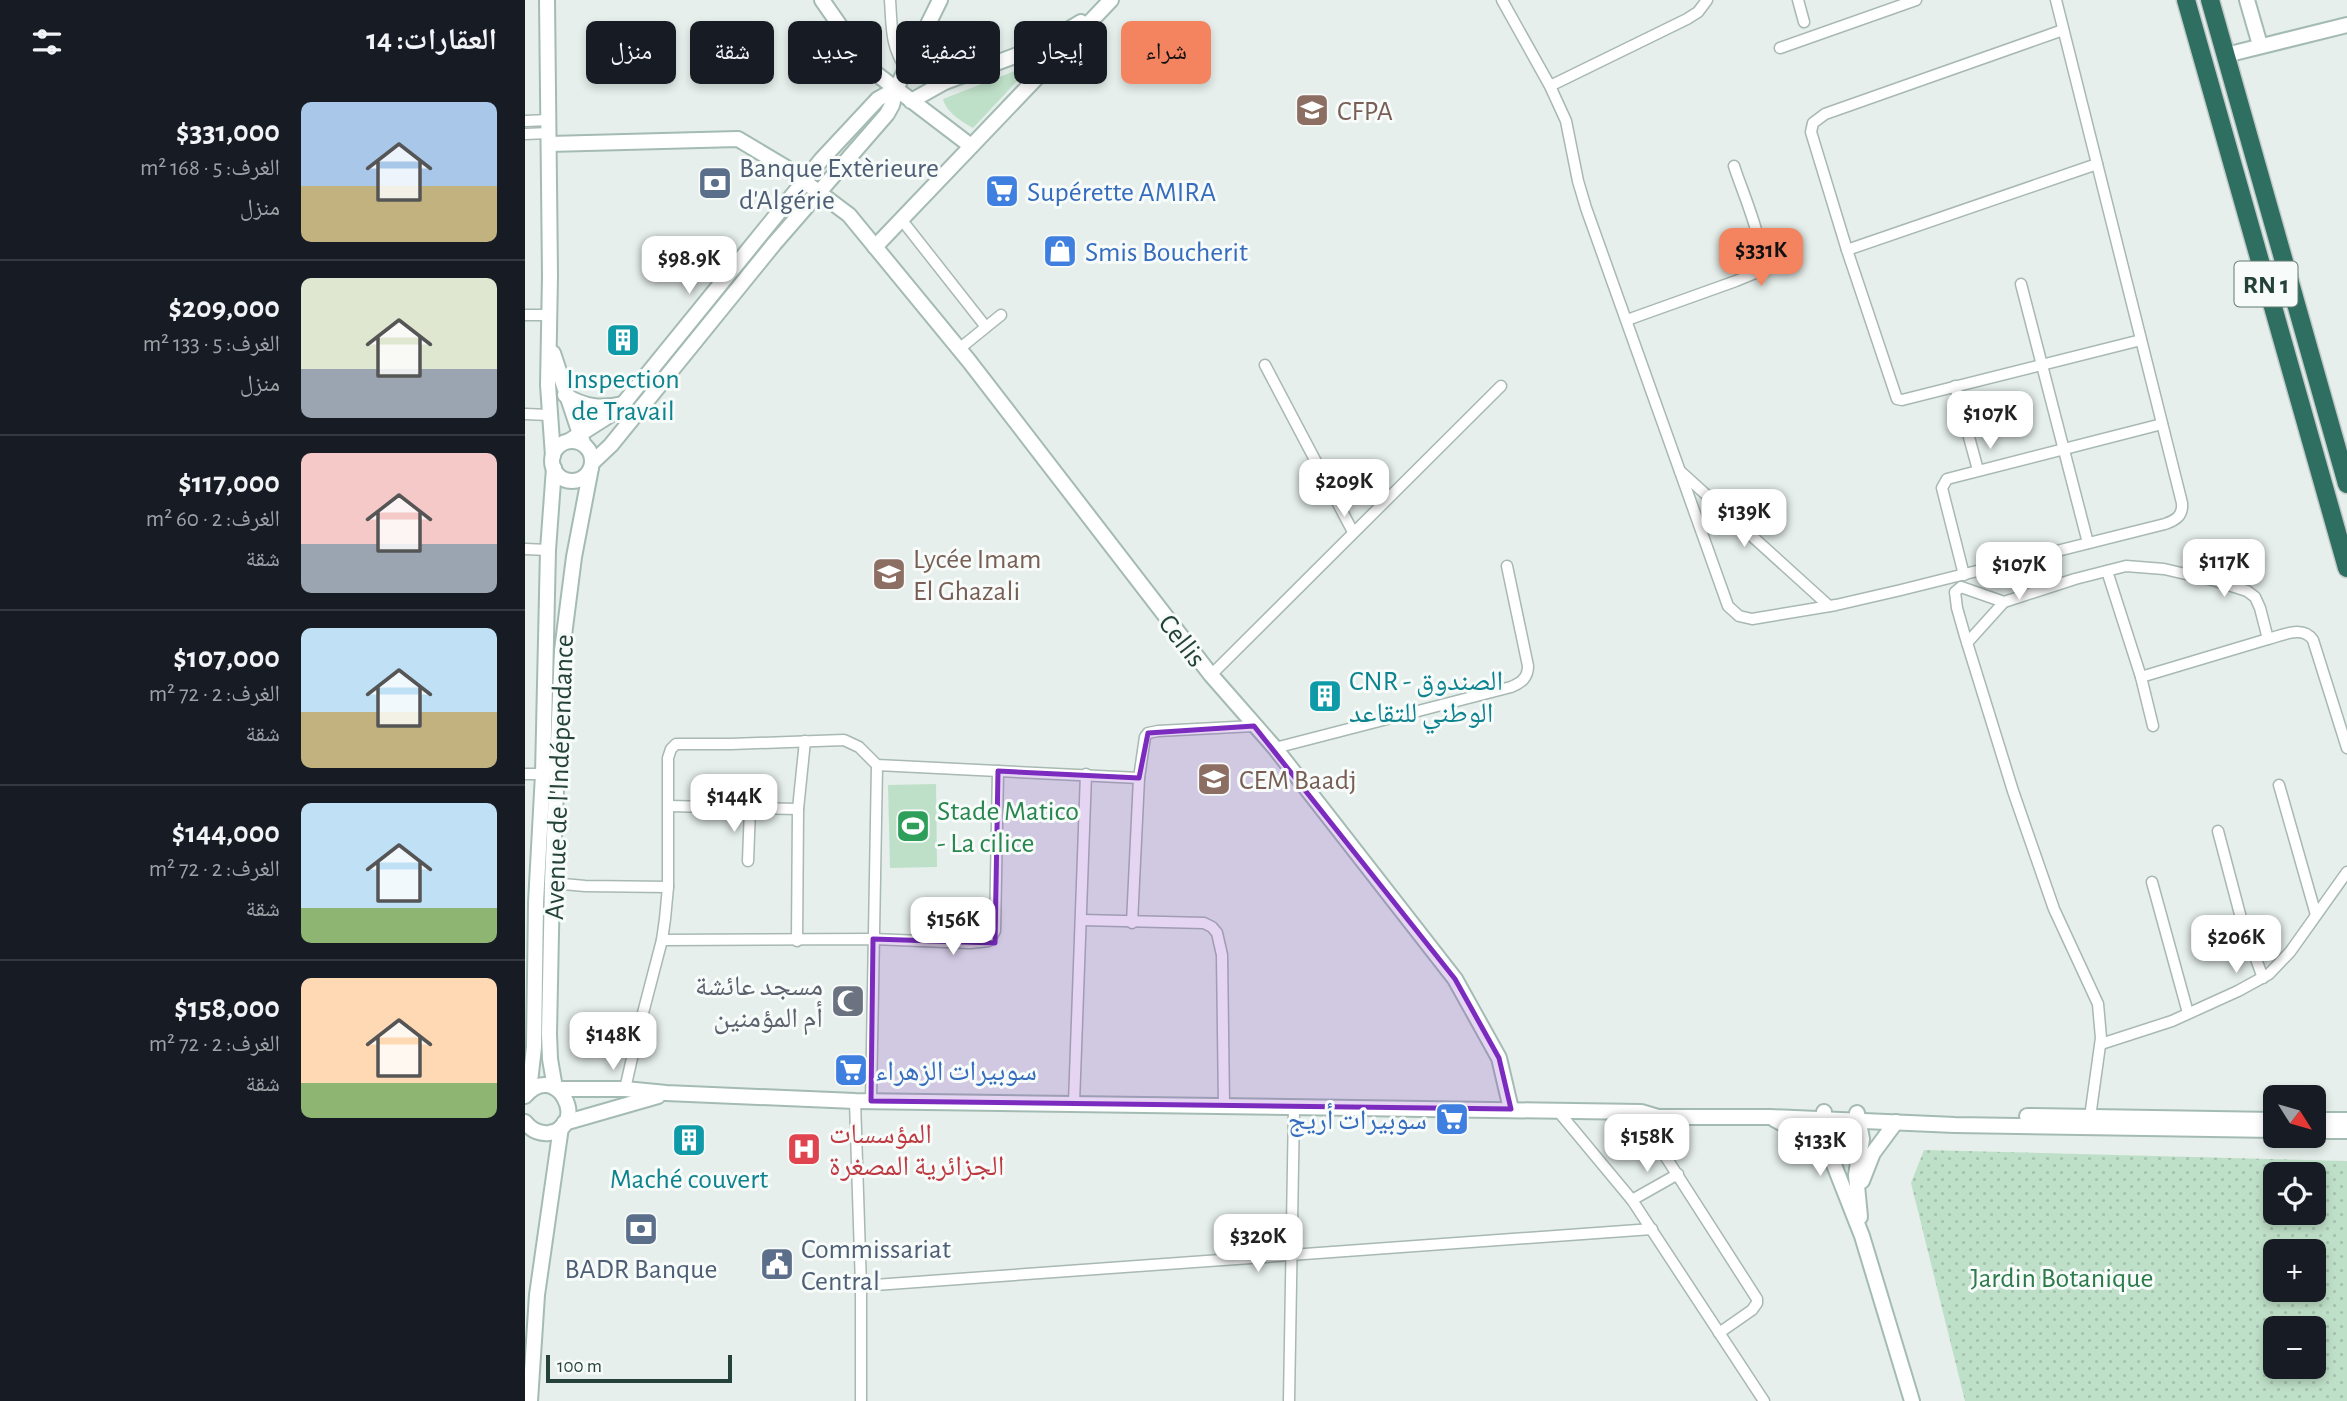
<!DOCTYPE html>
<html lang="ar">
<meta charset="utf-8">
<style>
:root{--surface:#171b24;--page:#242831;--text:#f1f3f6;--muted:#9ea1a6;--line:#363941;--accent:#f4845f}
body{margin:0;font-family:"Alegreya Sans","Noto Naskh Arabic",sans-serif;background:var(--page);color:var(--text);direction:rtl;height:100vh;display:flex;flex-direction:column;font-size:26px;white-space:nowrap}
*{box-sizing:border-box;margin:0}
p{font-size:23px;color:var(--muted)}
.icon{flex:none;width:38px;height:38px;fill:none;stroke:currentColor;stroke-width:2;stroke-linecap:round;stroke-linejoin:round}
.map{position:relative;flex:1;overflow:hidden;direction:ltr}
.drawer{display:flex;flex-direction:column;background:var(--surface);width:525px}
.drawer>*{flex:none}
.hud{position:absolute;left:21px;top:21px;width:665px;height:63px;direction:rtl;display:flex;gap:14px}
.needle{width:46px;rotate:127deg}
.fabs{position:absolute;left:1738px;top:1085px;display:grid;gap:14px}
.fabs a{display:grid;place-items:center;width:63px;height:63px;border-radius:10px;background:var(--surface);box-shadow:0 4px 10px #0003;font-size:35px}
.scale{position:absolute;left:21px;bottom:18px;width:186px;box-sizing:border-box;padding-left:7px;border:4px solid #24423a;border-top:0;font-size:19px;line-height:24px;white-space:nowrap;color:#24423a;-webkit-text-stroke:5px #f7fbf9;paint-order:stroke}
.price{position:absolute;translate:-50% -60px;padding:0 16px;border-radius:14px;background:#fff;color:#222;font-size:23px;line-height:46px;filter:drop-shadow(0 2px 4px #0008)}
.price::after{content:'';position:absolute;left:50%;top:42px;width:21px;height:16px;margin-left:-10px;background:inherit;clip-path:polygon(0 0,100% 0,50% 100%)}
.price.on{background:var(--accent);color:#111}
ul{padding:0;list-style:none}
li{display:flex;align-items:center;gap:21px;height:175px;padding:0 28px}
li+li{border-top:2px solid var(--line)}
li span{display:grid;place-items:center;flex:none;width:196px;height:140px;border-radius:10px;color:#555}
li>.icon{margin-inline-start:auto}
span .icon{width:84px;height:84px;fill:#fffc;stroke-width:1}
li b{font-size:30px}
h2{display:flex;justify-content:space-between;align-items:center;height:84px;padding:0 28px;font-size:30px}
.chip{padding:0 24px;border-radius:10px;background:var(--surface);box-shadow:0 4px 10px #0003;font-size:24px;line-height:63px}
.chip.on{background:var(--accent);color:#111}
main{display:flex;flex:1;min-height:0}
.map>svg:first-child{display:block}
</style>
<main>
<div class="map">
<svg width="1822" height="1401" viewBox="0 0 1822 1401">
<defs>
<pattern id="garden-dots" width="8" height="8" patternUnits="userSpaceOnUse" patternTransform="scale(1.75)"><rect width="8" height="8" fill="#bfe0c8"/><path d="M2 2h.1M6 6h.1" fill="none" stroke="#a4c1ad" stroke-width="1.8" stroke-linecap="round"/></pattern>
</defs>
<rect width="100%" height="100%" fill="#e6efeb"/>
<g fill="#bfe0c8">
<path d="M 508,64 L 448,128 C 437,122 421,112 418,99 Z"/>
<polygon points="411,784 412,867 365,868 363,785"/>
</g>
<path fill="url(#garden-dots)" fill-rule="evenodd" d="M 1399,1150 L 1822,1161 L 1822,1401 L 1440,1401 L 1386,1183 ZM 1750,1174 L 1788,1174 L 1788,1213 L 1750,1213 ZM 1750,1251 L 1788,1251 L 1788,1290 L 1750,1290 ZM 1750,1328 L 1788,1328 L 1788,1367 L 1750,1367 Z"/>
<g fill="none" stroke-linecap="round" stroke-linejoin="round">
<g stroke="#a8b8b2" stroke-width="13">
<g id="street">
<path d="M 365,0 C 367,27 365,45 381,69"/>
<path d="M 977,0 L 1025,86 L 1041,121 L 1053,181 L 1061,208 L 1203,606 L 1214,616 L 1227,619 L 1311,605 L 1376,590 L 1640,524 C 1651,520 1658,516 1657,503 L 1531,0"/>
<polyline points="1273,0 1279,22"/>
<polyline points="1538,30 1300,114 1288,123 1286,132 1322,250 1372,399 1377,400 1616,340"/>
<polyline points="1255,48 1391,0"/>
<polyline points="1025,86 1162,19 1173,12 1182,0"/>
<polyline points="0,121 24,120"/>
<polyline points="0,134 24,133"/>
<polyline points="376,219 461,327"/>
<polyline points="1322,250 1572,164"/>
<polyline points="1496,284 1563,543"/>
<polyline points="0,315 25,315"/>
<path d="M 1102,320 L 1211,281 L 1228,274 L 1236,268 C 1239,239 1218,194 1209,166"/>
<polyline points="434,349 476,315"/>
<polyline points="740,365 828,532"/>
<polyline points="1430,386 1453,470"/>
<polyline points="0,414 24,415"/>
<polyline points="1155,471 1304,606"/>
<polyline points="0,549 23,550"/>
<polyline points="1582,571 1616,677 1743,639"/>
<polyline points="1439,575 1417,488 1422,479 1637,424"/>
<path d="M 1479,602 L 1550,579 L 1601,566 L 1639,569 L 1691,581 L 1722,591 L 1730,597 L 1735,608 L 1743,639 C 1758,635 1778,625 1788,640 L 1822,748"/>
<polyline points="1442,643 1479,602 1436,587 1430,592 1432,608 1440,636 1488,791 1529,909 1573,1004 1576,1038 1565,1117"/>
<polyline points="686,675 976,386"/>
<polyline points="1616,677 1628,726"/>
<path d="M 750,748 L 986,687 C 996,683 1003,678 1003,666 L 982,566"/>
<polyline points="0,774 18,774"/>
<polyline points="1754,785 1791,915"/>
<polyline points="144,806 273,809"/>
<polyline points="1693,831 1716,918 1738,978"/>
<polyline points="223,861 225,808"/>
<polyline points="1627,882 1663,1013"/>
<polyline points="27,883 60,886 143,887"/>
<polyline points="557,920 679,923 687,927 692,933 697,955 699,1106"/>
<polyline points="607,923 614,778 620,737 623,733 633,731 729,726"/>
<polyline points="137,940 348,939 445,943 464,941 470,931 473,771"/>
<polyline points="272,941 273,809 280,741"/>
<polyline points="1576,1044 1647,1021 1713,991 1744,974 1765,952 1822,872"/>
<polyline points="100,1089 112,1036 137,940 140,919 143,887 143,758 146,749 151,744 206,744 319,740 334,747 352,765 614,778"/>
<polyline points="330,1101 336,1286 336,1401"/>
<polyline points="346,1101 352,765"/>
<polyline points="549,1103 561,774"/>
<polyline points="1033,1111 1107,1200 1239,1401"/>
<polyline points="1128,1137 1232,1299 1232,1303 1227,1310 1194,1333"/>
<polyline points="1107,1200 1153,1174"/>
<polyline points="336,1286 1127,1229"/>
<polyline points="764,1401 769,1107"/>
</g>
</g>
<g stroke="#a4bbb3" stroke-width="18">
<g id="secondary">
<polyline points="22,0 25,276 23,385 28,456"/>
<polyline points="297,0 345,69 446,146"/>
<polyline points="1722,0 1735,45"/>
<polyline points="1701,55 1822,25"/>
<polyline points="386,101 420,82 514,47 556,22"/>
<polyline points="24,144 213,139 260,167 324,215 444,361 686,675 750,748 930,979 974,1058 986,1109"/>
<polyline points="350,247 586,0"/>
<polyline points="28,353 58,443"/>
<path d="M 40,395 C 59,407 76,409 98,404"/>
<polyline points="44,441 85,415 99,403 297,159 353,99 371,89"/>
<circle cx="47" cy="461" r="20"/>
<polyline points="67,463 86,445 249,244 362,114 367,105 371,89 415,0"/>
<polyline points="30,1088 25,1059 24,1034 27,883 37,651 49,557 66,468"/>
<polyline points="33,1089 100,1089 141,1093 330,1101 1116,1112 1133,1117 1245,1117 1430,1125 1750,1130"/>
<polyline points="4,1091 9,1047 11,903 18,774 23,550 29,468"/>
<polyline points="1299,1112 1304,1152 1337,1236 1387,1401"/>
<polyline points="1332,1113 1337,1139 1331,1175 1335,1217"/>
<polyline points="1502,1116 1750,1120"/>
<polyline points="1249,1119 1282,1137 1306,1160"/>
<polyline points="1788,1120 1822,1120"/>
<path d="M 0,1122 C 6,1130 14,1134 24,1133 C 66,1126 31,1059 0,1096"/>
<polyline points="39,1123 133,1096"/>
<polyline points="1788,1131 1822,1131"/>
<polyline points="1337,1181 1348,1153 1371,1122"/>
<polyline points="5,1401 12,1295 36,1127"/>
</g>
</g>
<g stroke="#c2cac8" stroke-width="21">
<g id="highway">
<polyline points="1661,0 1822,568"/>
<polyline points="1685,0 1822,484"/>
</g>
</g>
<use href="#street" stroke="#fff" stroke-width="10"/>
<use href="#secondary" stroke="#fff" stroke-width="14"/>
<use href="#highway" stroke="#2f6f62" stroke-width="18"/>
</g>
<path fill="#7b2cbf" fill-opacity="0.2" stroke="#7b2cbf" stroke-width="5" stroke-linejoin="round" d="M 729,726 L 930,979 L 974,1058 L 986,1109 L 346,1101 L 348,939 L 470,943 L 473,771 L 614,778 L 623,733 Z"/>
<defs>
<g id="university-square" transform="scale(1.75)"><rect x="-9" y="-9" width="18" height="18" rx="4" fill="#8d6e63" stroke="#f7fbf9"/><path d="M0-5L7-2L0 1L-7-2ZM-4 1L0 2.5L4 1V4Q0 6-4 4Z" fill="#fff"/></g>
<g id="bank-square" transform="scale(1.75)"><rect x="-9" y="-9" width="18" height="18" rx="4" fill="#5c6f8a" stroke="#f7fbf9"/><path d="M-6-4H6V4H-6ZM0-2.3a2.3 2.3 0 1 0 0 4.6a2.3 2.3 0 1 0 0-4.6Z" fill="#fff"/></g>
<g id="supermarket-square" transform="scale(1.75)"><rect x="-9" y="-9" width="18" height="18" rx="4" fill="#3f7fe0" stroke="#f7fbf9"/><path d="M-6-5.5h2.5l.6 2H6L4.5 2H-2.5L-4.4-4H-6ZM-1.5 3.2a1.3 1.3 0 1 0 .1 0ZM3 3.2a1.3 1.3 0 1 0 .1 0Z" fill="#fff"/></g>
<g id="shop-square" transform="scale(1.75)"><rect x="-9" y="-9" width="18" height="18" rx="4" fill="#3f7fe0" stroke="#f7fbf9"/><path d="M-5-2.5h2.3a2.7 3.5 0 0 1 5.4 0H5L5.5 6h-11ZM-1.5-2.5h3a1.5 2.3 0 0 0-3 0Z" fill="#fff"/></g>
<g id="building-square" transform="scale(1.75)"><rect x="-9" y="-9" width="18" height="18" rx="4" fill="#0f9aa8" stroke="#f7fbf9"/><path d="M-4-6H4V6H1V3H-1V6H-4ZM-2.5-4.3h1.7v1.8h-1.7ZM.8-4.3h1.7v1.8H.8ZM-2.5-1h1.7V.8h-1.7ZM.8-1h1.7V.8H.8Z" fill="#fff"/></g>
<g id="school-square" transform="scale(1.75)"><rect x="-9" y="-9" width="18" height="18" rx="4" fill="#8d6e63" stroke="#f7fbf9"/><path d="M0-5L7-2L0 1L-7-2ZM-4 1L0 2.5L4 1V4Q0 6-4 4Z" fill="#fff"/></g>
<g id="stadium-square" transform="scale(1.75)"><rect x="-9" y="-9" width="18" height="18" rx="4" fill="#2e9e5b" stroke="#f7fbf9"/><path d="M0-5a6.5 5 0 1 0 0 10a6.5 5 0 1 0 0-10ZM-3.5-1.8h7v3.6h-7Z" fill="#fff"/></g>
<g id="mosque-square" transform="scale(1.75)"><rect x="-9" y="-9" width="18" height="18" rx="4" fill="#6b7280" stroke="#f7fbf9"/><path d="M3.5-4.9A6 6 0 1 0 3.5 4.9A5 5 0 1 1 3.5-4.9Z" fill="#fff"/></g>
<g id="hospital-square" transform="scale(1.75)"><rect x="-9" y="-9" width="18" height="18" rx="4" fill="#e0444e" stroke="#f7fbf9"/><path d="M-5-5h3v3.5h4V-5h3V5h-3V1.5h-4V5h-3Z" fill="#fff"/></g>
<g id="civic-square" transform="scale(1.75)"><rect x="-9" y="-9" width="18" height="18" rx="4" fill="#5c6f8a" stroke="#f7fbf9"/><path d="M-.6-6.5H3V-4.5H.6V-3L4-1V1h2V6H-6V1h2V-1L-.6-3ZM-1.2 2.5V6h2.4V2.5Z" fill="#fff"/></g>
</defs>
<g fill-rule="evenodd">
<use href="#university-square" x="787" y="110"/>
<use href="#bank-square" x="190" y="183"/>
<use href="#supermarket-square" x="477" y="191"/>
<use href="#shop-square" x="535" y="251"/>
<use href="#building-square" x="98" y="340"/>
<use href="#school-square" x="364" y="574"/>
<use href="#building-square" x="800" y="696"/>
<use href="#school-square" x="689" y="779"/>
<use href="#stadium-square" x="388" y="826"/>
<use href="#mosque-square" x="323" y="1001"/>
<use href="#supermarket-square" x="326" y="1070"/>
<use href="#supermarket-square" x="927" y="1119"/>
<use href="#building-square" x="164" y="1140"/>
<use href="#hospital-square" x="279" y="1149"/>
<use href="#bank-square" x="116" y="1229"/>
<use href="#civic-square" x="252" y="1264"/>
</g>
<g text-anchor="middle" stroke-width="6" stroke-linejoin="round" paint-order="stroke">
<rect fill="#f7fbf9" stroke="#637a73" stroke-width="2" x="1709.5" y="261.5" width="63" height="45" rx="5"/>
<g font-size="26" font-weight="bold" fill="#24423a">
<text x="1741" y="293">RN 1</text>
</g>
<g font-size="28" fill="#785e54" stroke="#f7fbf9" text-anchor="start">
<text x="812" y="120">CFPA</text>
<text x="388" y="568">Lycée Imam<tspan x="388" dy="32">El Ghazali</tspan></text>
<text x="714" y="789">CEM Baadj</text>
</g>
<g font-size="28" fill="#4e5e75" stroke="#f7fbf9" text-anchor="start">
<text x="214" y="177">Banque Extèrieure<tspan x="214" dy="32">d'Algérie</tspan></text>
<text x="276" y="1258">Commissariat<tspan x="276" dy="32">Central</tspan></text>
<text x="116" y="1278" text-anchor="middle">BADR Banque</text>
</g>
<g font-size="28" fill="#366cbe" stroke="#f7fbf9" text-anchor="start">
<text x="502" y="201">Supérette AMIRA</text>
<text x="560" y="261">Smis Boucherit</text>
<text x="350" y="1080">سوبيرات الزهراء</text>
<text x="902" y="1129" text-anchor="end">سوبيرات أريج</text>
</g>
<g font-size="28" fill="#0d838f" stroke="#f7fbf9">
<text x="98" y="388">Inspection<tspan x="98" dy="32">de Travail</tspan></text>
<text x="824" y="690" text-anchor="start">CNR - الصندوق<tspan x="824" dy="32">الوطني للتقاعد</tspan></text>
<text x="164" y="1188">Maché couvert</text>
</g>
<g font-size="28" fill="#24423a" stroke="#f7fbf9">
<text transform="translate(658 640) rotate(52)" y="10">Cellis</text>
<text transform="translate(33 777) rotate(-88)" y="10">Avenue de l'Indépendance</text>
</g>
<g font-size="28" fill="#27864d" stroke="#f7fbf9" text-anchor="start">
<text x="412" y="820">Stade Matico<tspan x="412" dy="32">- La cilice</tspan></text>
</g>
<g font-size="28" fill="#5b616d" stroke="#f7fbf9" text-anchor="end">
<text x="298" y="995">مسجد عائشة<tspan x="298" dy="32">أم المؤمنين</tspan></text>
</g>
<g font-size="28" fill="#be3a42" stroke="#f7fbf9" text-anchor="start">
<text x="304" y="1143">المؤسسات<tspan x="304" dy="32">الجزائرية المصغرة</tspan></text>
</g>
<g font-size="28" fill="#2d7a4b" stroke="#f7fbf9">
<text x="1537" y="1287">Jardin Botanique</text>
</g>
</g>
</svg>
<div class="fabs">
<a><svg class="needle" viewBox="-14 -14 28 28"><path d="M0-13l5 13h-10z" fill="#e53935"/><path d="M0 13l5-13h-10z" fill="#9ea1a6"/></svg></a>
<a><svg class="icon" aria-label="locate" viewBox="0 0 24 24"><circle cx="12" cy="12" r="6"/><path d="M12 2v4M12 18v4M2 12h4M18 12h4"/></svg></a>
<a>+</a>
<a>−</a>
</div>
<div class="scale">100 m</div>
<b class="price on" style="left:1236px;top:288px">$331K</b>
<b class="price" style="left:164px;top:296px">$98.9K</b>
<b class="price" style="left:1465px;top:451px">$107K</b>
<b class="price" style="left:819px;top:519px">$209K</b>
<b class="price" style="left:1219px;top:549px">$139K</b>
<b class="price" style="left:1699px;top:599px">$117K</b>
<b class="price" style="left:1494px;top:602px">$107K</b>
<b class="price" style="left:209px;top:834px">$144K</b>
<b class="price" style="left:428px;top:957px">$156K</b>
<b class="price" style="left:1711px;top:975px">$206K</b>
<b class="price" style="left:88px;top:1072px">$148K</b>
<b class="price" style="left:1122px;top:1174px">$158K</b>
<b class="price" style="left:1295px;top:1178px">$133K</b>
<b class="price" style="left:733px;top:1274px">$320K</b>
<div class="hud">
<a class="chip on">شراء</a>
<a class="chip">إيجار</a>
<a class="chip">تصفية</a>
<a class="chip">جديد</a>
<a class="chip">شقة</a>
<a class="chip">منزل</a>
</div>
</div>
<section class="drawer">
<h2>العقارات: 14<svg class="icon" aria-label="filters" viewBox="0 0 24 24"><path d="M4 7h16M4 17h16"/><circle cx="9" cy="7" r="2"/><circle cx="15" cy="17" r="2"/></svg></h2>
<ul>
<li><span style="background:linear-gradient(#a9c7e8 60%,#c2b280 0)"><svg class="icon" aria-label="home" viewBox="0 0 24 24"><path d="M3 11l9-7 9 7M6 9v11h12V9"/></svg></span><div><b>$331,000</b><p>الغرف: 5 · 168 m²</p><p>منزل</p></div></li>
<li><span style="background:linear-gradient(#dfe7d0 65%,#9aa5b1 0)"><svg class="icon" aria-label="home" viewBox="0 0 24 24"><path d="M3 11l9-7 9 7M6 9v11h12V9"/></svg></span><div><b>$209,000</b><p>الغرف: 5 · 133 m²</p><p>منزل</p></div></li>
<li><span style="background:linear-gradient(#f6c9c9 65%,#9aa5b1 0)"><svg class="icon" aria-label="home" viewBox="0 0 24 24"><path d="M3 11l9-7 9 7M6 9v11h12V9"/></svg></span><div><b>$117,000</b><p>الغرف: 2 · 60 m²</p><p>شقة</p></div></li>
<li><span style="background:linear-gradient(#bfe0f5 60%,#c2b280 0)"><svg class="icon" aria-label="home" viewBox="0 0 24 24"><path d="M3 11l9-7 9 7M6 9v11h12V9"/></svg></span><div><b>$107,000</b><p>الغرف: 2 · 72 m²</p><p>شقة</p></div></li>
<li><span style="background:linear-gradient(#bfe0f5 75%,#8fb573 0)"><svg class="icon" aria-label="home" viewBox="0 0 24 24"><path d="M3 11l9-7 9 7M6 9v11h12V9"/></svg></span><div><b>$144,000</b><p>الغرف: 2 · 72 m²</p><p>شقة</p></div></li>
<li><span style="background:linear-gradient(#ffd9b3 75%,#8fb573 0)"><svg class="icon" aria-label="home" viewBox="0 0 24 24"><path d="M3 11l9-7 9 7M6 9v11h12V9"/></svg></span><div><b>$158,000</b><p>الغرف: 2 · 72 m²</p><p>شقة</p></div></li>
</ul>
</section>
</main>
